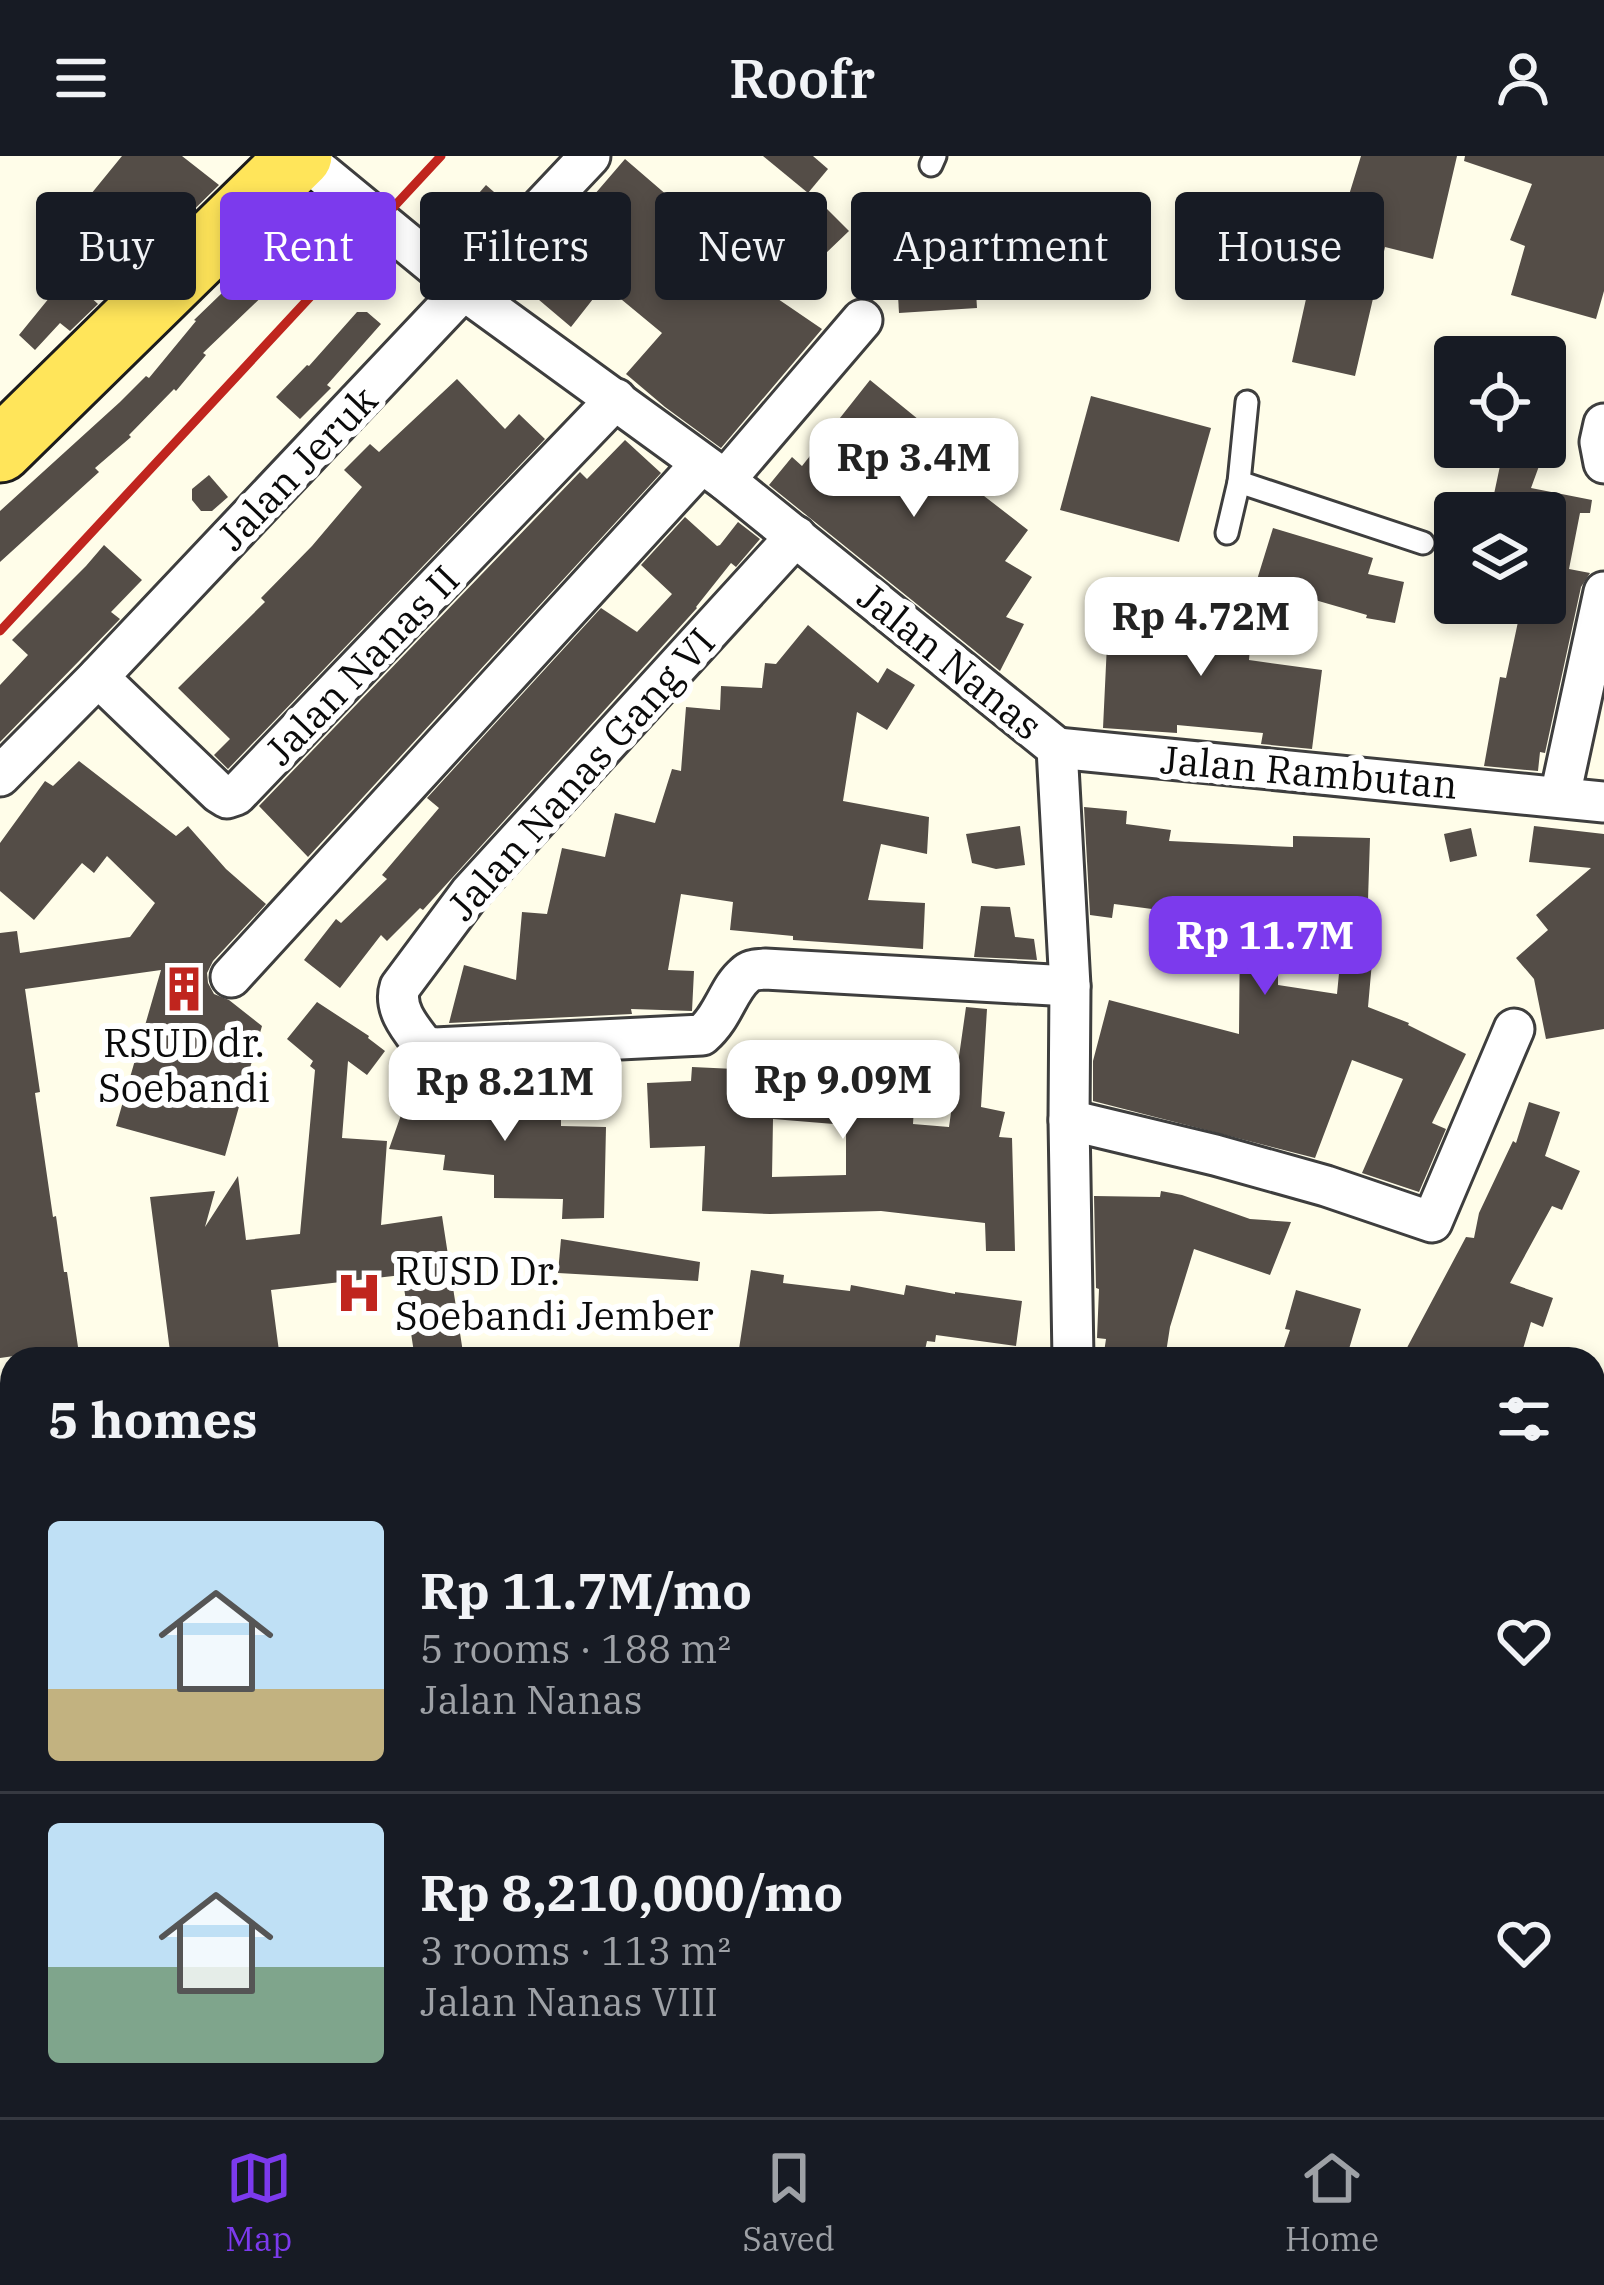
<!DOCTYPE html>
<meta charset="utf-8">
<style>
:root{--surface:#171b24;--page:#20242c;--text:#f1f3f6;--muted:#9ea1a6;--line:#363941;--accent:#7c3aed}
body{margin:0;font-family:"IBM Plex Serif",serif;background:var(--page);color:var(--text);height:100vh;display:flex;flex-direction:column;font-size:45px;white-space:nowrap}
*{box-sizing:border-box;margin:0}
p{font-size:39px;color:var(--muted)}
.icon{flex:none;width:66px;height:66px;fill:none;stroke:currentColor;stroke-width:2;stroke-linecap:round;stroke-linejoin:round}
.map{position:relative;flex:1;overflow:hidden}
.drawer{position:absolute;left:0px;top:1191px;width:1605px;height:771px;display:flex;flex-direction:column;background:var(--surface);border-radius:36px 36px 0 0;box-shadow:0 6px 18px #0003}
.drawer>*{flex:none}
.guide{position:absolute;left:36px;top:36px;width:1533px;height:108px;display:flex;gap:24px}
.controls{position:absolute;left:1434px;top:180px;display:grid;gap:24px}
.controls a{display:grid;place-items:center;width:132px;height:132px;border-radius:12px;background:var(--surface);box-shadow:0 6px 18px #0003;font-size:60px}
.price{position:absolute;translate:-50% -102px;padding:0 27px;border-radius:24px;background:#fff;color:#222;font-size:39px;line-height:78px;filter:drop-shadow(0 3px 6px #0008)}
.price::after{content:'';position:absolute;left:50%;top:72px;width:36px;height:27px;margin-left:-18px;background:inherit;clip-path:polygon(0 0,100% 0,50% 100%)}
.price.on{background:var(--accent);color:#fff}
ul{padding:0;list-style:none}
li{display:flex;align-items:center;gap:36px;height:300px;padding:0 48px}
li+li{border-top:3px solid var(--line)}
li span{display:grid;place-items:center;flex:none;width:336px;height:240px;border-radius:12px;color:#555}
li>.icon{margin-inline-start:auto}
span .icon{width:144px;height:144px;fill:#fffc;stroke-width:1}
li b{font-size:51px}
h2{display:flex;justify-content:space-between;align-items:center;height:144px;padding:0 48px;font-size:51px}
.pill{padding:0 42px;border-radius:12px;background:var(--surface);box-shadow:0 6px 18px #0003;font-size:42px;line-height:108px}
.pill.on{background:var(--accent);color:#fff}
header{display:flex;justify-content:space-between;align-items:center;height:156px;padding:0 48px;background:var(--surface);font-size:54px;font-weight:600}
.dock{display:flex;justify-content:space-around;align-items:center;height:168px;border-top:3px solid var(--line);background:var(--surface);font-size:33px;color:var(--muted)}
.dock a{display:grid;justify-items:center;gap:6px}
.dock .on{color:var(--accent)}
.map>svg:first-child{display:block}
</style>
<header><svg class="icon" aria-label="menu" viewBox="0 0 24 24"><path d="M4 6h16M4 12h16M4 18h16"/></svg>Roofr<svg class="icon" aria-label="person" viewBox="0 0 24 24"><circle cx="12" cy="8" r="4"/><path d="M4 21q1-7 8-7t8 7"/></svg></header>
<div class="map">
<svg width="1604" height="1961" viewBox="0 0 1604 1961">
<rect width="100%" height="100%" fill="#fffde9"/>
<g fill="#544d47" fill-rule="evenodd">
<polygon points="122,0 182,0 219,29 163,84 148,72 87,138 98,148 70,175 60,167 35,194 19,179 76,109 45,81 64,60 69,65"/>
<polygon points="763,0 813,0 828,13 808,37"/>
<polygon points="1361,0 1457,0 1433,103 1385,91 1355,220 1292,206 1308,134 1312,135 1330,62 1341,65"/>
<polygon points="1465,0 1604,0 1604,135 1596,163 1511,139 1525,90 1510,84 1532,28 1464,5"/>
<polygon points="625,3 755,115 823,49 849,75 778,143 822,173 721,292 665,251 626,218 662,177 604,129 571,171 532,138 563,98 551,89"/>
<polygon points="486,29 510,50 481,80 458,61"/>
<polygon points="971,46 977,152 899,157 893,51"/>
<polygon points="306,56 324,74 268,128 271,132 203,197 206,199 176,235 174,233 129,279 131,281 95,312 99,316 0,406 0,355 120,246 146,220 149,222 196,165 194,164"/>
<polygon points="357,156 367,156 381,168 327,229 331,232 300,263 276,241 307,209 309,210"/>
<polygon points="457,223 505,273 519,258 545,283 228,613 214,599 230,583 178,532 265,446 261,442 312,390 362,331 344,314 370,288 379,296"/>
<polygon points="870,224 924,268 915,279 982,323 975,333 1028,374 1005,405 1032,421 1006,461 1024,468 1000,515 769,329 792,301 802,310"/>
<polygon points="1091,240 1211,272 1179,386 1060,354"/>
<polygon points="625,284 661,317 308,701 259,650 580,316 587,323"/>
<polygon points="1504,291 1546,291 1531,332 1592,344 1590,357 1580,357 1569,413 1590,417 1581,431 1545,597 1540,596 1538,615 1484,610 1500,521 1506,522 1522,447 1545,447 1545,357 1490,357"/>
<polygon points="209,319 228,341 212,355 201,355 192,344 192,333"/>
<polygon points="685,361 717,390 720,389 738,366 760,383 736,411 731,407 696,451 697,452 423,754 420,752 387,785 381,779 340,832 304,804 336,763 341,767 387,723 382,719 439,652 427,642 601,452 637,476 672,438 641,409"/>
<polygon points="1273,372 1373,402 1368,418 1404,426 1395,467 1366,462 1367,459 1256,427"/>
<polygon points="104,389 142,424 111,456 120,463 0,586 0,529 28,499 12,484 86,410"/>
<polygon points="1109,446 1183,450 1182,463 1252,470 1249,504 1322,514 1312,593 1261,588 1263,577 1177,569 1177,577 1103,572"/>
<polygon points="808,469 878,527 887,512 915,529 887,574 857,556 843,645 929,661 927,698 881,688 868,744 925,747 923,793 793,784 793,780 730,774 733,746 681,738 668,814 694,815 692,855 631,853 632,858 449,867 464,809 516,824 522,756 547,758 562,692 605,701 615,657 655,667 672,613 681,615 686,551 720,554 721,530 762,532 765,507 776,508"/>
<polygon points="79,605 176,680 188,670 226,713 266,748 213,805 207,817 208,827 214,838 229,844 262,870 225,1000 116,970 161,814 25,833 40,936 35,937 53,1061 56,1060 64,1116 67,1116 78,1191 0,1202 0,777 17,775 20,797 130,781 155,747 107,700 94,717 82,707 34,764 0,735 0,687 45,625 53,630"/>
<path d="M 1084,651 L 1127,655 L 1126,668 L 1171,674 L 1169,685 L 1293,691 L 1293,680 L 1370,682 L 1366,806 L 1372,806 L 1368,851 L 1409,867 L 1408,869 L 1466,898 L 1432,967 L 1446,973 L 1419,1036 L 1362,1017 L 1403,923 L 1352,904 L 1315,1002 L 1093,945 L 1093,905 L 1109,844 L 1239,878 L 1240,769 L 1174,765 L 1175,756 L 1114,748 L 1112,762 L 1090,759 ZM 1278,774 L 1343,776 L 1337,838 L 1278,829 Z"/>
<polygon points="1020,670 1025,709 996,713 972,707 966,678"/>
<polygon points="1534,670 1604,678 1604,873 1546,883 1534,823 1516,802 1548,774 1536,759 1591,712 1529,706"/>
<polygon points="1471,672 1477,700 1450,706 1444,678"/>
<polygon points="981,750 1010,751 1015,781 1034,783 1037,804 974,801"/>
<polygon points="317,846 369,880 368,882 385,895 367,919 348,905 342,982 387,985 381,1069 442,1060 464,1203 415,1203 402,1119 271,1134 280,1203 171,1203 150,1041 215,1035 205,1071 238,1020 246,1084 300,1078 315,914 310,910 313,905 287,883"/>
<path d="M 966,851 L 987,853 L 981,951 L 1005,956 L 999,981 L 1012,982 L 1015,1095 L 986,1095 L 985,1067 L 881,1055 L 770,1058 L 702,1055 L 705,990 L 650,992 L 647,927 L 691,925 L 692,911 L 735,913 L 734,923 L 805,925 L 808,886 L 849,890 L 846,919 L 915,934 L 913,968 L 949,971 ZM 773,963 L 846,969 L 846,1019 L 772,1021 Z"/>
<polygon points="417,914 444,923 445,916 474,914 472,934 486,935 485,948 528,948 528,962 561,962 561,970 606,971 604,1062 562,1063 563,1043 494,1042 494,1019 443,1014 445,999 389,993"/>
<polygon points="1529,946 1560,956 1545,1000 1580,1015 1562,1054 1552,1050 1510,1127 1553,1142 1543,1171 1531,1166 1520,1203 1401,1203 1466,1081 1474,1082 1479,1057 1513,985 1516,987"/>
<polygon points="1161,1035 1182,1039 1250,1063 1291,1066 1270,1119 1194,1093 1170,1171 1165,1203 1103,1203 1106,1183 1097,1182 1099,1133 1096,1132 1094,1040 1160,1041"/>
<polygon points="561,1083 700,1106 698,1125 558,1117"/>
<polygon points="751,1114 784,1119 783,1127 850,1135 851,1129 904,1139 906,1129 955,1138 955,1136 1022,1145 1016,1190 936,1179 935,1186 927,1185 923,1203 807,1203 739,1193"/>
<polygon points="1296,1134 1361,1153 1346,1203 1280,1203 1290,1174 1285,1173"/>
</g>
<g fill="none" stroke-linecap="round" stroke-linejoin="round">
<g stroke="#3e3e3e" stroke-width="27">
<g id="lane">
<polyline points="931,9 935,0"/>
<polyline points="1239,326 1423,387"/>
<polyline points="1227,377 1239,326 1247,246"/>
</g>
</g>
<g stroke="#3e3e3e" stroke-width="45">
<g id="street">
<polyline points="301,0 465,135 725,324 1057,592 1070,830 1069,964 1073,1203"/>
<polyline points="1604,268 1600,286 1604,307"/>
<polyline points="725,324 862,164"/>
<path d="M 796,380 L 470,737 L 400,831 C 393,853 411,873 424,890 L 435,892 L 702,879 C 724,860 728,833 745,819 C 751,813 756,814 765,813 L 1070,830"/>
<polyline points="98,521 219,637 227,642 236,639 616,243"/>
<polyline points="1057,592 1604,646"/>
<polyline points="0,620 98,521 590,0"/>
<polyline points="1560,640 1604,436"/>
<polyline points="231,821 701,308"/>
<polyline points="1069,964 1215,999 1326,1030 1432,1066 1514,873"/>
<polyline points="1593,1454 1604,1473"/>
<polyline points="1593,1838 1604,1494"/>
<polyline points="61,1961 62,1950"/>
<polyline points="722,1961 723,1950"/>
</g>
</g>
<g stroke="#2d2d2d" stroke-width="63">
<g id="secondary">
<polyline points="0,1768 12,1769"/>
<polyline points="1593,1838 1604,1839"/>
</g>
</g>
<g stroke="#1c1c1c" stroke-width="69">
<polyline id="primary" points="0,294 300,0"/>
</g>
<use href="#lane" stroke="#fff" stroke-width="21"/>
<use href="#street" stroke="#fff" stroke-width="39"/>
<use href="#secondary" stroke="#fffda4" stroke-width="57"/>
<use href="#primary" stroke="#ffe55a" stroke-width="63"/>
<polyline stroke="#c0251e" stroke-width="9" points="0,475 441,0"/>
</g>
<defs>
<g id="building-bare" transform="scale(3.6)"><path d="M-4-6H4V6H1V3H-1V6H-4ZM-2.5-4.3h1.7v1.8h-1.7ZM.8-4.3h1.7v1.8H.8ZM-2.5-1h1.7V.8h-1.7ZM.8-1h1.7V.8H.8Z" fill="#c0251e" stroke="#fff" stroke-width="2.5" paint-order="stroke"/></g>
<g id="hospital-bare" transform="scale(3.6)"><path d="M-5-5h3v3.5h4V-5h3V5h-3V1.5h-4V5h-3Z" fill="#c0251e" stroke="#fff" stroke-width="2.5" paint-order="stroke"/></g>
</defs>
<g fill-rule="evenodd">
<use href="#building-bare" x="184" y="833"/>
<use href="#hospital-bare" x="359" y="1137"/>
</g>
<g text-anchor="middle" stroke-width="12" stroke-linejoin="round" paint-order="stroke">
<g font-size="39" fill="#0b0b0b" stroke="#fff">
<text transform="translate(297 312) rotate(-46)" y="14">Jalan Jeruk</text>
<text transform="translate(950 505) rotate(39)" y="14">Jalan Nanas</text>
<text transform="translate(362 509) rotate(-46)" y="14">Jalan Nanas II</text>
<text transform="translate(1309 616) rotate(5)" y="14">Jalan Rambutan</text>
<text transform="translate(581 618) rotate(-48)" y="14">Jalan Nanas Gang VI</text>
</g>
<g font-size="39" fill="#0b0b0b" stroke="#fff">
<text x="184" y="901">RSUD dr.<tspan x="184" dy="45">Soebandi</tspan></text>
<text x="395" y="1129" text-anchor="start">RUSD Dr.<tspan x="395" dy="45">Soebandi Jember</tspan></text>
</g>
</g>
</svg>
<div class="controls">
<a><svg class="icon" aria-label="locate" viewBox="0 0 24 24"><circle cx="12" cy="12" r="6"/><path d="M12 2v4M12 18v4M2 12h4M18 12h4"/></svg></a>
<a><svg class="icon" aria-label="layers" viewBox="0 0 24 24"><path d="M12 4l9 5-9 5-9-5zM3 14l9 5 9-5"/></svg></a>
</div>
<b class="price" style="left:914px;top:364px">Rp 3.4M</b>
<b class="price" style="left:1201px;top:523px">Rp 4.72M</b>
<b class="price on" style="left:1265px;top:842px">Rp 11.7M</b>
<b class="price" style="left:843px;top:986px">Rp 9.09M</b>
<b class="price" style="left:505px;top:988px">Rp 8.21M</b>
<div class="guide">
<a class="pill">Buy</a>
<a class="pill on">Rent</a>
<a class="pill">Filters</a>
<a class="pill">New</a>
<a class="pill">Apartment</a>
<a class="pill">House</a>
</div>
<section class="drawer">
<h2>5 homes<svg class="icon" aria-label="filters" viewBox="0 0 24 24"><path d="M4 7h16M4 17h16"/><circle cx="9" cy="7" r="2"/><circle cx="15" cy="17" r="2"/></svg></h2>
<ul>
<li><span style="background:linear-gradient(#bfe0f5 70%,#c2b280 0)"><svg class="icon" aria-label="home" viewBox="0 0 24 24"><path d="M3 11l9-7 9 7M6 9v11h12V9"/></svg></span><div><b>Rp 11.7M/mo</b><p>5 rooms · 188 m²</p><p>Jalan Nanas</p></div><svg class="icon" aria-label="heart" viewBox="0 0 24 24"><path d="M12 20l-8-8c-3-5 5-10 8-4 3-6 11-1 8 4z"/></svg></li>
<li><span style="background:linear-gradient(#bfe0f5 60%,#7fa58c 0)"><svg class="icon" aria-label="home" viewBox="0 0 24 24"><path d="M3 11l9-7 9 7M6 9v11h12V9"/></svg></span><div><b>Rp 8,210,000/mo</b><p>3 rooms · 113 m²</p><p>Jalan Nanas VIII</p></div><svg class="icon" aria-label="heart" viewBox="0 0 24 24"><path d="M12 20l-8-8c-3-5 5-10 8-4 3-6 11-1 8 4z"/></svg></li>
</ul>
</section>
</div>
<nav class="dock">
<a class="on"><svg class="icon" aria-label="map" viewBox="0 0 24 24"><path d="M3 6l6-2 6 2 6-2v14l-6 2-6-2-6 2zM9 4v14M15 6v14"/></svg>Map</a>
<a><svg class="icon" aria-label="saved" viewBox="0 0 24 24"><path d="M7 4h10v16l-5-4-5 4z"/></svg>Saved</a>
<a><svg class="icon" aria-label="home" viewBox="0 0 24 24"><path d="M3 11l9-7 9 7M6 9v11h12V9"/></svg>Home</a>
</nav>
